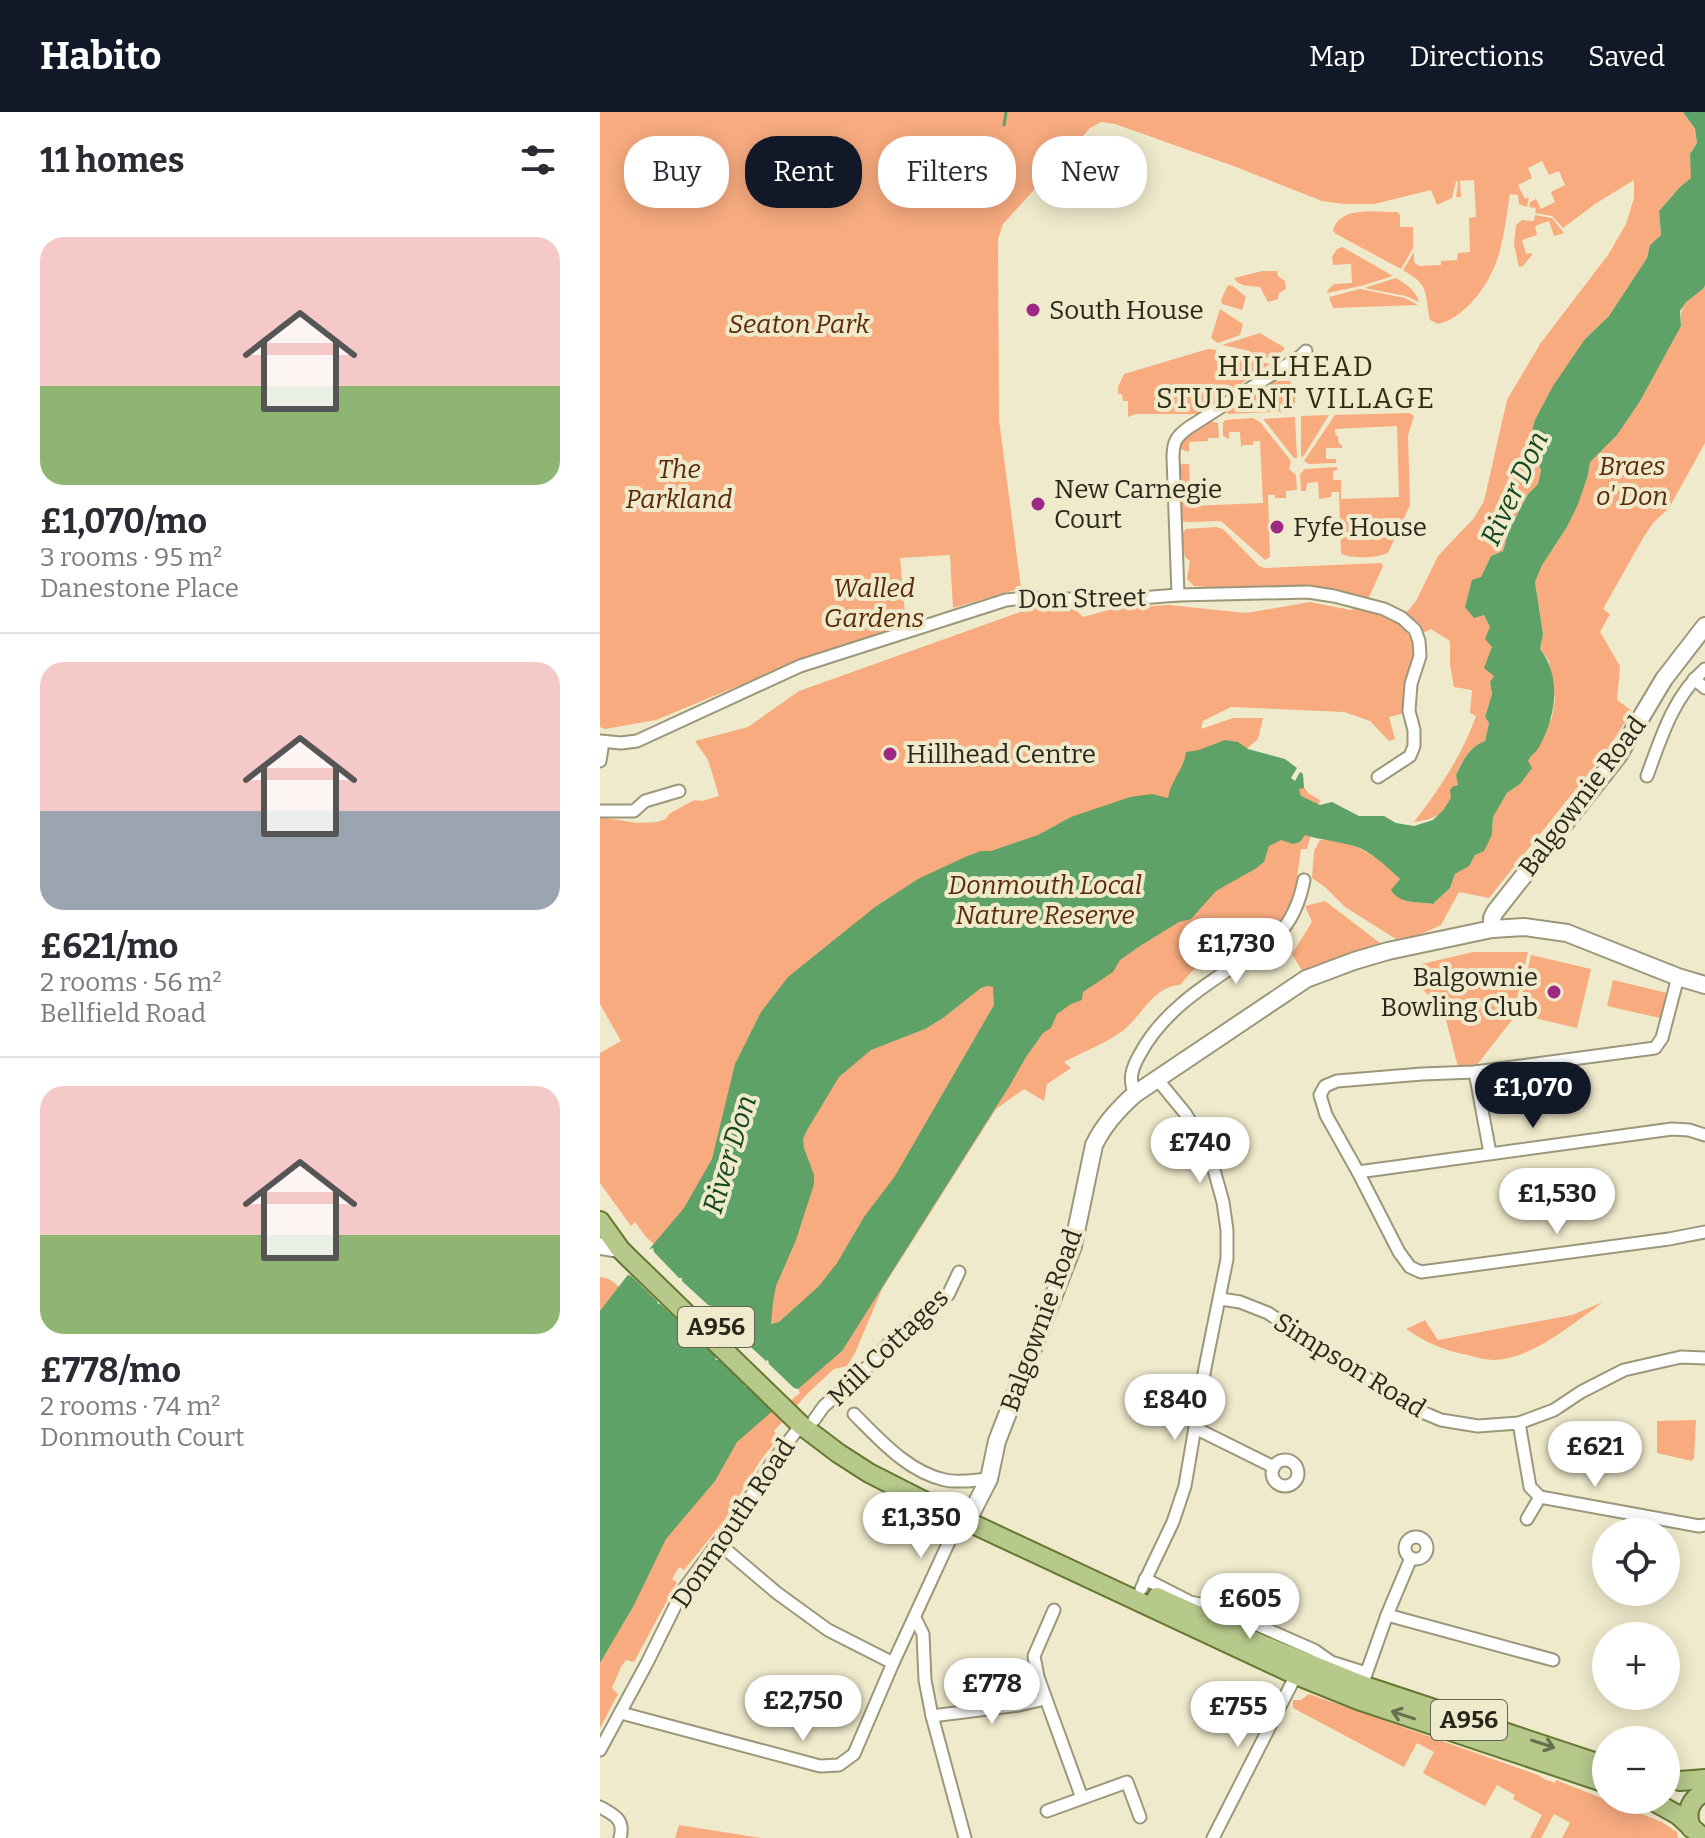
<!DOCTYPE html>
<meta charset="utf-8">
<style>
:root{--surface:#fff;--page:#f7f7f7;--text:#2b2b33;--muted:#7c7c81;--line:#e1e1e2;--accent:#111827}
body{margin:0;font-family:Bitter,serif;background:var(--page);color:var(--text);height:100vh;display:flex;flex-direction:column;font-size:30px;white-space:nowrap}
*{box-sizing:border-box;margin:0}
p{font-size:26px;color:var(--muted)}
.icon{flex:none;width:44px;height:44px;fill:none;stroke:currentColor;stroke-width:2;stroke-linecap:round;stroke-linejoin:round}
.map{position:relative;flex:1;overflow:hidden}
.details{display:flex;flex-direction:column;background:var(--surface);width:600px}
.details>*{flex:none}
.banner{position:absolute;left:24px;top:24px;width:760px;height:72px;display:flex;gap:16px}
.fabs{position:absolute;left:992px;top:1406px;display:grid;gap:16px}
.fabs a{display:grid;place-items:center;width:88px;height:88px;border-radius:50%;background:var(--surface);box-shadow:0 4px 20px #0003;font-size:40px}
.price{position:absolute;translate:-50% -68px;padding:0 18px;border-radius:28px;background:#fff;color:#222;font-size:26px;line-height:52px;filter:drop-shadow(0 2px 4px #0008)}
.price::after{content:'';position:absolute;left:50%;top:48px;width:24px;height:18px;margin-left:-12px;background:inherit;clip-path:polygon(0 0,100% 0,50% 100%)}
.price.selected{background:var(--accent);color:#fff}
ul{padding:0;list-style:none}
li{display:grid;align-content:center;gap:16px;height:424px;padding:0 40px}
li+li{border-top:2px solid var(--line)}
li span{display:grid;place-items:center;height:248px;border-radius:24px;color:#555}
li>.icon{margin-inline-start:auto}
span .icon{width:144px;height:144px;fill:#fffc;stroke-width:1}
li b{font-size:34px}
h2{display:flex;justify-content:space-between;align-items:center;height:96px;padding:0 40px;font-size:34px}
.chip{padding:0 28px;border-radius:32px;background:var(--surface);box-shadow:0 4px 20px #0003;font-size:28px;line-height:72px}
.chip.selected{background:var(--accent);color:#fff}
header{display:flex;align-items:center;gap:48px;box-sizing:border-box;height:112px;padding:0 40px;background:var(--accent);color:#fff}
header strong{font-size:38px}
nav{display:flex;gap:44px;margin-inline-start:auto;font-size:28px}
main{display:flex;flex:1;min-height:0}
.map>svg:first-child{display:block}
</style>
<header>
<strong>Habito</strong>
<nav><a>Map</a><a>Directions</a><a>Saved</a></nav>
</header>
<main>
<section class="details">
<h2>11 homes<svg class="icon" aria-label="filters" viewBox="0 0 24 24"><path d="M4 7h16M4 17h16"/><circle cx="9" cy="7" r="2"/><circle cx="15" cy="17" r="2"/></svg></h2>
<ul>
<li><span style="background:linear-gradient(#f6c9c9 60%,#8fb573 0)"><svg class="icon" aria-label="home" viewBox="0 0 24 24"><path d="M3 11l9-7 9 7M6 9v11h12V9"/></svg></span><div><b>£1,070/mo</b><p>3 rooms · 95 m²</p><p>Danestone Place</p></div></li>
<li><span style="background:linear-gradient(#f6c9c9 60%,#9aa5b1 0)"><svg class="icon" aria-label="home" viewBox="0 0 24 24"><path d="M3 11l9-7 9 7M6 9v11h12V9"/></svg></span><div><b>£621/mo</b><p>2 rooms · 56 m²</p><p>Bellfield Road</p></div></li>
<li><span style="background:linear-gradient(#f6c9c9 60%,#8fb573 0)"><svg class="icon" aria-label="home" viewBox="0 0 24 24"><path d="M3 11l9-7 9 7M6 9v11h12V9"/></svg></span><div><b>£778/mo</b><p>2 rooms · 74 m²</p><p>Donmouth Court</p></div></li>
</ul>
</section>
<div class="map">
<svg width="1105" height="1726" viewBox="0 0 1105 1726">
<rect width="100%" height="100%" fill="#f0eacc"/>
<g fill="#f8ab7f">
<path d="M 0,0 L 1083,0 L 1095,18 L 1097,31 L 1090,42 L 1092,66 L 1080,75 L 1059,99 L 1061,123 L 1050,133 L 1047,146 L 1009,204 L 985,227 L 930,326 L 941,360 L 938,372 L 928,382 L 909,418 L 903,439 L 891,444 L 881,465 L 884,503 L 890,515 L 894,564 L 890,570 L 892,582 L 885,605 L 889,611 L 885,629 C 869,635 863,649 856,663 L 859,673 C 845,697 843,707 814,710 C 838,679 863,642 876,604 L 870,601 L 872,578 L 854,575 L 850,553 L 850,529 L 831,517 L 823,521 L 820,512 L 806,501 L 816,489 L 838,444 L 874,406 L 884,389 L 907,288 L 940,232 L 1008,143 L 1026,112 L 1034,86 L 1034,68 L 995,92 L 963,116 L 952,104 L 935,101 L 936,96 L 929,95 L 930,90 L 936,87 L 941,97 L 955,90 L 951,80 L 965,73 L 959,59 L 949,63 L 942,49 L 928,56 L 932,66 L 918,73 L 925,87 L 929,85 L 927,95 L 919,92 L 918,83 L 910,82 C 903,125 902,158 870,192 C 861,201 851,209 838,212 L 830,208 C 824,181 831,174 803,158 L 814,140 L 814,150 L 819,154 L 841,153 L 841,149 L 857,148 L 858,141 L 870,140 L 869,106 L 876,105 L 874,68 L 860,69 L 861,85 L 856,85 L 858,70 L 856,69 L 852,86 L 837,93 L 831,78 L 774,92 L 744,92 L 722,89 L 636,55 L 515,12 L 501,10 L 490,16 L 403,112 L 398,127 L 399,308 L 421,476 L 353,496 L 350,443 L 300,446 L 306,513 L 208,545 L 56,608 L 5,617 L 0,615 Z"/>
<path d="M 797,100 L 800,103 L 800,115 L 813,115 L 813,136 L 801,157 L 736,122 L 733,119 C 739,93 777,100 797,100 Z"/>
<polygon points="935,103 952,106 964,121 954,124 949,109 935,114 937,123 922,128 926,142 932,141 932,143 923,154 919,155 914,132 916,113 922,108 934,109"/>
<polygon points="742,135 746,137 793,164 761,174 727,181 728,178 734,172 752,171 751,152 733,153 732,145 737,137"/>
<path d="M 662,159 L 677,159 L 678,164 L 685,169 L 686,177 L 679,181 L 678,187 L 668,190 L 660,175 C 651,174 638,175 634,166 Z"/>
<path d="M 796,166 C 807,173 815,177 819,190 L 806,184 L 764,176 Z"/>
<polygon points="628,173 633,174 646,185 642,198 622,192 621,188"/>
<path d="M 1105,173 L 1105,331 L 1069,396 L 1053,411 L 1043,426 L 1003,497 L 1010,502 L 1000,520 L 1020,554 L 1017,588 L 1032,599 L 1008,637 L 889,786 L 859,780 L 841,813 L 819,823 L 796,827 L 745,795 L 725,775 L 712,766 L 714,739 L 720,728 C 744,724 783,746 798,765 C 803,771 803,782 805,789 L 833,792 L 850,776 L 855,762 L 868,754 L 875,743 L 892,723 L 893,705 L 907,681 L 920,672 L 930,643 L 952,606 L 955,586 L 949,549 L 940,537 L 943,522 L 935,470 L 942,452 L 967,415 L 988,363 L 990,350 L 1081,214 C 1080,190 1086,189 1104,176 Z"/>
<polygon points="760,177 805,186 818,193 733,196 729,185"/>
<polygon points="620,197 643,212 640,223 618,231 611,226"/>
<path d="M 660,221 L 685,236 C 675,250 665,246 650,242 L 650,239 L 622,233 Z"/>
<polygon points="608,237 616,238 616,241 647,250 649,247 670,252 597,302 536,302 528,305 528,289 523,289 522,282 518,282 518,275 524,262"/>
<polygon points="673,269 690,269 695,279 695,299 628,302 626,300"/>
<path d="M 810,301 L 814,304 L 808,323 L 810,393 L 788,441 C 776,446 754,447 741,442 L 739,380 L 732,380 L 731,385 L 719,387 L 718,370 L 707,371 L 706,379 L 701,379 L 700,362 L 705,357 L 737,355 L 737,358 L 733,359 L 733,368 L 741,368 L 741,387 L 799,385 L 797,314 L 735,317 L 735,323 L 738,324 L 739,332 L 742,333 L 742,336 L 726,336 L 726,347 L 736,347 L 736,351 L 709,352 L 704,349 L 735,303 Z"/>
<polygon points="729,303 703,345 701,344 701,304"/>
<polygon points="695,305 697,346 694,346 663,307"/>
<polygon points="653,306 660,310 691,349 689,357 696,363 697,378 686,379 686,386 675,386 675,383 668,383 670,445 665,448 621,409 588,410 582,409 580,352 589,352 591,394 663,391 660,329 653,329 653,333 643,333 641,335 640,320 629,320 629,327 623,324 623,311 625,308"/>
<polygon points="610,309 618,311 619,326 608,326 608,329 589,330 589,340 580,337 582,328"/>
<polygon points="616,415 623,417 658,453 664,456 781,451 783,454 768,487 720,475 616,476 594,474 587,467 590,449 585,445 581,422 586,417"/>
<path d="M 436,490 L 469,491 L 483,505 L 516,496 L 569,493 L 646,501 L 710,490 L 751,498 L 763,495 L 783,501 L 800,511 L 814,531 L 814,541 L 805,568 L 803,593 L 805,601 L 789,605 L 795,627 L 789,629 L 770,609 L 744,600 L 631,595 L 603,609 L 601,617 L 633,606 L 663,606 L 658,627 L 644,639 L 689,662 L 691,671 L 700,669 L 708,681 L 720,688 L 707,737 L 701,737 L 693,794 L 669,825 L 637,828 L 594,857 L 580,873 C 555,874 543,901 526,916 C 513,928 481,941 464,950 L 471,956 L 447,972 L 444,989 L 424,977 L 396,997 L 282,1177 L 255,1241 L 247,1254 L 234,1257 L 208,1281 L 174,1319 L 179,1325 L 160,1349 L 124,1409 L 84,1458 L 79,1455 L 72,1467 L 77,1470 L 34,1550 L 26,1548 L 21,1555 L 12,1576 L 18,1582 L 0,1616 L 0,1165 C 13,1166 18,1174 26,1183 L 65,1142 L 46,1125 L 35,1110 L 31,1114 L 0,1071 L 0,941 L 21,929 L 0,892 L 0,705 L 37,711 L 57,710 L 66,707 L 69,702 L 94,688 L 102,689 L 119,684 L 108,648 L 95,629 L 148,615 L 199,579 L 423,499 Z"/>
<polygon points="725,789 780,831 713,854 703,860 692,842 712,810 705,794"/>
<polygon points="873,840 928,840 912,908 876,954 858,955 843,896 823,878 813,854"/>
<polygon points="931,843 991,857 977,916 917,902"/>
<polygon points="1013,868 1067,881 1060,906 1007,894"/>
<path d="M 1003,1190 C 972,1212 934,1246 894,1248 C 884,1248 873,1244 863,1242 C 842,1238 824,1229 806,1217 L 825,1208 L 838,1228 L 972,1203 Z"/>
<polygon points="1096,1308 1094,1346 1092,1349 1057,1341 1057,1309"/>
<polygon points="709,1582 938,1663 944,1667 955,1671 956,1668 1062,1710 1077,1720 1078,1726 962,1726 970,1711 954,1702 941,1726 930,1726 942,1703 913,1687 915,1683 897,1673 885,1694 826,1663 823,1661 834,1640 817,1631 804,1655 693,1596 693,1588 701,1588"/>
<polygon points="79,1713 161,1726 75,1726"/>
</g>
<path fill="#5ea268" fill-rule="evenodd" d="M 1083,0 L 1105,0 L 1105,173 L 1104,176 L 1086,190 L 1080,199 L 1081,214 L 1040,289 L 1017,323 L 990,350 L 988,363 L 978,392 L 967,415 L 942,453 L 935,470 L 943,522 L 940,537 C 962,565 956,605 939,635 C 936,641 931,642 928,649 L 932,656 L 920,672 L 907,681 L 893,705 L 892,723 L 884,739 L 875,743 L 869,754 L 855,762 L 850,776 L 833,792 C 818,789 800,793 791,778 L 800,767 C 787,755 771,739 754,734 C 737,729 721,728 705,723 L 700,730 L 693,732 L 681,728 L 669,734 L 664,750 L 655,757 L 616,779 L 591,807 L 579,810 L 540,834 L 520,848 L 513,860 L 483,880 L 482,888 L 471,892 L 457,902 L 451,916 L 443,921 L 426,945 L 410,973 L 242,1239 L 137,1330 L 115,1369 L 66,1427 L 34,1493 L 0,1551 L 0,1199 L 30,1160 L 84,1096 L 112,1047 L 135,952 L 161,900 L 188,865 L 275,795 L 318,767 L 365,745 L 381,739 L 391,739 L 438,723 L 471,705 L 530,685 L 552,682 L 568,686 C 571,668 584,657 586,640 L 599,638 L 625,628 L 638,630 L 648,637 L 685,647 L 697,656 L 691,666 L 695,669 L 700,660 L 703,662 L 704,676 L 699,677 L 701,684 L 720,693 L 732,690 L 759,704 L 784,704 L 796,711 L 814,714 L 833,708 L 844,697 L 851,686 L 850,679 L 852,675 L 858,673 L 856,663 C 863,649 869,635 885,629 L 889,611 L 885,605 L 892,582 L 890,570 L 894,564 L 884,556 L 892,535 L 885,527 L 890,515 L 884,503 L 874,506 L 865,495 L 872,468 L 881,465 L 891,444 L 903,439 L 909,418 L 928,382 L 938,372 L 941,359 L 930,326 L 935,308 L 953,274 L 985,227 L 1009,204 L 1047,146 L 1050,133 L 1061,123 L 1059,99 L 1080,75 L 1091,66 L 1090,42 L 1097,31 L 1095,17 ZM 387,874 L 393,875 L 394,893 L 295,1064 L 264,1105 L 237,1151 L 219,1174 L 179,1210 L 171,1212 L 173,1190 L 176,1174 L 196,1128 L 214,1072 L 214,1063 L 204,1036 L 203,1027 L 207,1018 L 239,965 L 271,938 L 325,917 L 343,906 L 381,876 Z"/>
<polygon fill="#f0eacc" points="47,1133 50,1137 53,1136 54,1140 79,1166 82,1166 82,1169 108,1193 112,1194 111,1196 137,1222 140,1221 140,1225 166,1249 168,1248 169,1252 194,1276 198,1277 200,1281 174,1302 173,1299 148,1275 145,1275 144,1272 119,1248 116,1248 115,1244 90,1220 87,1220 86,1216 60,1192 58,1192 57,1189 31,1164 28,1163 26,1158"/>
<g fill="none" stroke-linecap="round" stroke-linejoin="round">
<polyline stroke="#5ea268" stroke-width="3" points="404,13 406,0"/>
<g stroke="#9c977a" stroke-width="15">
<g id="street">
<path d="M 578,483 L 573,345 C 573,330 576,325 588,316 L 701,244 L 706,239"/>
<polyline points="1094,567 1105,576"/>
<polyline points="0,629 21,631 37,629 200,554 406,488 425,486 514,488 578,483 708,480 734,484 784,497 802,506 815,518 819,529 820,544 811,572 809,599 814,618 814,634 810,644 778,665"/>
<polyline points="0,649 3,630"/>
<path d="M 1047,664 C 1061,626 1073,585 1105,557"/>
<polyline points="0,699 34,699 45,689 79,679"/>
<polyline points="1078,865 1062,926 1055,936 875,960 822,962 737,969 725,974 720,983 726,1003 758,1060 799,1140 810,1155 821,1160 1069,1127 1105,1120"/>
<polyline points="875,960 890,1041"/>
<path d="M 535,982 C 528,967 532,956 540,942 C 563,899 604,874 643,848 C 654,840 669,833 678,823 C 693,807 700,789 704,768"/>
<polyline points="758,1060 1072,1017 1089,1018 1105,1023"/>
<polyline points="621,1187 640,1190 668,1201 810,1295 841,1308 878,1314 919,1311 954,1298 981,1280 1024,1258 1081,1245 1105,1246"/>
<path d="M 254,1302 C 279,1327 308,1360 345,1368 C 358,1371 375,1368 389,1367"/>
<polyline points="214,1308 224,1294 258,1265 293,1227 348,1183 359,1160"/>
<polyline points="919,1311 930,1375 940,1385 1099,1414 1105,1413"/>
<polyline points="595,1316 674,1355"/>
<circle cx="685" cy="1361" r="13"/>
<polyline points="927,1407 940,1385"/>
<circle cx="816" cy="1436" r="11"/>
<polyline points="118,1431 177,1481 228,1518 293,1551"/>
<polyline points="545,1467 590,1490 616,1495 714,1538 731,1550 766,1561"/>
<polyline points="541,1477 573,1410 585,1374 605,1256 627,1147 627,1118 623,1090 609,1040 585,1001 557,967"/>
<polyline points="454,1498 434,1544 438,1565 482,1686"/>
<polyline points="787,1503 953,1548"/>
<polyline points="315,1506 323,1522 325,1568 332,1604 365,1726"/>
<polyline points="765,1565 787,1503 811,1446"/>
<polyline points="21,1601 220,1654 239,1653 254,1642 293,1551 360,1406"/>
<polyline points="332,1604 419,1593 445,1587"/>
<polyline points="0,1638 47,1551 83,1478 141,1400 171,1352 201,1313"/>
<path d="M 0,1695 C 14,1703 25,1707 20,1726"/>
<polyline points="447,1699 527,1670 540,1705"/>
<polyline points="613,1726 696,1563"/>
</g>
</g>
<g stroke="#9c977a" stroke-width="20">
<g id="secondary">
<polyline points="892,817 892,806 895,800 1018,644 1064,567 1105,514"/>
<polyline points="0,1134 20,1137"/>
<path d="M 360,1406 L 372,1400 L 389,1367 L 397,1329 L 473,1134 L 494,1033 C 504,1012 518,997 535,982 L 706,867 L 754,849 L 788,839 L 892,817 L 924,815 L 967,821 L 1078,865 L 1105,873"/>
</g>
</g>
<g stroke="#657831" stroke-width="22">
<g id="primary">
<polyline points="0,1109 20,1137 30,1147 201,1313 238,1341 269,1361 328,1391 696,1563 758,1588 1006,1671"/>
<polyline points="557,1485 661,1532 762,1573 1006,1654"/>
<polyline points="1066,1666 1080,1669 1105,1667"/>
<polyline points="1051,1688 1078,1703 1103,1726"/>
<path d="M 1091,1716 C 1085,1700 1090,1687 1105,1680"/>
</g>
</g>
<use href="#street" stroke="#fff" stroke-width="11"/>
<use href="#secondary" stroke="#fff" stroke-width="16"/>
<use href="#primary" stroke="#b6c88a" stroke-width="18"/>
</g>
<defs><path id="oneway-shaft" d="M-6 0H5M1.5-3L5.5 0L1.5 3" fill="none" stroke-width="1.6" stroke-linecap="round" stroke-linejoin="round" transform="scale(2)"/></defs>
<g stroke="#686f4e">
<use href="#oneway-shaft" transform="translate(803 1603) rotate(-162)"/>
<use href="#oneway-shaft" transform="translate(943 1632) rotate(18)"/>
</g>
<g fill="#9d2984" stroke="#f0eacc" stroke-width="3">
<circle cx="433" cy="198" r="8"/>
<circle cx="438" cy="392" r="8"/>
<circle cx="677" cy="415" r="8"/>
<circle cx="290" cy="642" r="8"/>
<circle cx="954" cy="880" r="8"/>
</g>
<g text-anchor="middle" stroke-width="8" stroke-linejoin="round" paint-order="stroke">
<g fill="#f0eacc" stroke="#656251" stroke-width="2">
<rect x="78" y="1195" width="76" height="40" rx="6"/>
<rect x="831" y="1588" width="76" height="40" rx="6"/>
</g>
<g font-size="24" font-weight="bold" fill="#29271c">
<text x="116" y="1223">A956</text>
<text x="869" y="1616">A956</text>
</g>
<g font-size="26" fill="#29271c" stroke="#f0eacc" text-anchor="start">
<text x="449" y="207">South House</text>
<text x="454" y="386">New Carnegie<tspan x="454" dy="30">Court</tspan></text>
<text x="693" y="424">Fyfe House</text>
<text x="306" y="651">Hillhead Centre</text>
<text x="938" y="874" text-anchor="end">Balgownie<tspan x="938" dy="30">Bowling Club</tspan></text>
</g>
<g font-size="26" font-style="italic" fill="#5a2906" stroke="#f0eacc">
<text x="199" y="221">Seaton Park</text>
<text x="1032" y="363">Braes<tspan x="1032" dy="30">o' Don</tspan></text>
<text x="79" y="366">The<tspan x="79" dy="30">Parkland</tspan></text>
<text x="274" y="485">Walled<tspan x="274" dy="30">Gardens</tspan></text>
<text x="445" y="782">Donmouth Local<tspan x="445" dy="30">Nature Reserve</tspan></text>
</g>
<g font-size="26" fill="#29271c" stroke="#f0eacc">
<text transform="translate(482 486) rotate(-1)" y="9">Don Street</text>
<text transform="translate(982 684) rotate(-53)" y="9">Balgownie Road</text>
<text transform="translate(441 1208) rotate(-70)" y="9">Balgownie Road</text>
<text transform="translate(288 1235) rotate(-44)" y="9">Mill Cottages</text>
<text transform="translate(750 1253) rotate(32)" y="9">Simpson Road</text>
<text transform="translate(133 1411) rotate(-56)" y="9">Donmouth Road</text>
</g>
<g font-size="28" letter-spacing="2" fill="#302b12" stroke="#f0eacc">
<text x="696" y="264">HILLHEAD<tspan x="696" dy="32">STUDENT VILLAGE</tspan></text>
</g>
<g font-size="28" font-style="italic" fill="#164720" stroke="#f0eacc">
<text transform="translate(914 376) rotate(-65)" y="10">River Don</text>
<text transform="translate(129 1042) rotate(-73)" y="10">River Don</text>
</g>
</g>
</svg>
<div class="fabs">
<a><svg class="icon" aria-label="locate" viewBox="0 0 24 24"><circle cx="12" cy="12" r="6"/><path d="M12 2v4M12 18v4M2 12h4M18 12h4"/></svg></a>
<a>+</a>
<a>−</a>
</div>
<b class="price" style="left:636px;top:874px">£1,730</b>
<b class="price selected" style="left:933px;top:1018px">£1,070</b>
<b class="price" style="left:600px;top:1073px">£740</b>
<b class="price" style="left:957px;top:1124px">£1,530</b>
<b class="price" style="left:575px;top:1330px">£840</b>
<b class="price" style="left:995px;top:1377px">£621</b>
<b class="price" style="left:321px;top:1448px">£1,350</b>
<b class="price" style="left:650px;top:1529px">£605</b>
<b class="price" style="left:392px;top:1614px">£778</b>
<b class="price" style="left:203px;top:1631px">£2,750</b>
<b class="price" style="left:638px;top:1637px">£755</b>
<div class="banner">
<a class="chip">Buy</a>
<a class="chip selected">Rent</a>
<a class="chip">Filters</a>
<a class="chip">New</a>
</div>
</div>
</main>
